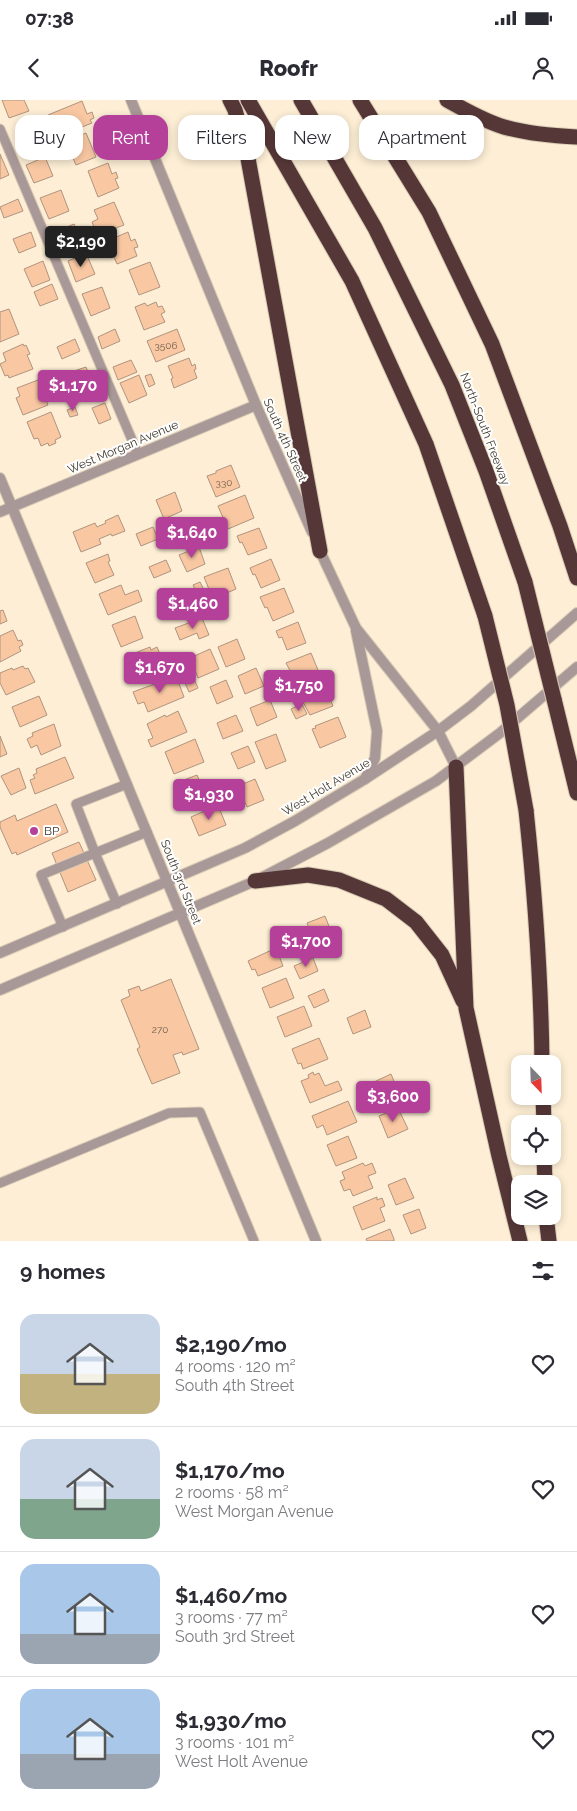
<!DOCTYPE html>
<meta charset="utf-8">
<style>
:root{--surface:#fff;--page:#f7f7f7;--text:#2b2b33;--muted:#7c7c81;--line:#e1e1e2;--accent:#b44099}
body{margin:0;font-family:Raleway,sans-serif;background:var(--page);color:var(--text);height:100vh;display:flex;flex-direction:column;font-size:19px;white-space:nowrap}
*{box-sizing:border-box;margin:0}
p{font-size:16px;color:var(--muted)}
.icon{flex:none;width:28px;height:28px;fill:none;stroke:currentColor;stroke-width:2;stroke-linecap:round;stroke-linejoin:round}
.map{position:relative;height:1141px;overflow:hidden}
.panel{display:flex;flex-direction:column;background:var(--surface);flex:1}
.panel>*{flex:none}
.guide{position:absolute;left:15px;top:15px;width:548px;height:45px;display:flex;gap:10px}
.needle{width:32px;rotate:157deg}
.controls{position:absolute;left:511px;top:955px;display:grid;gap:10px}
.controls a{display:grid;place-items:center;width:50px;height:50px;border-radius:10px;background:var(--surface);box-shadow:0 2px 8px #0003;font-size:25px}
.price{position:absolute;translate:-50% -42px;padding:0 11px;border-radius:5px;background:var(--accent);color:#fff;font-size:16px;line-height:32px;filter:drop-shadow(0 1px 2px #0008)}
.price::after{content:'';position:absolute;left:50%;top:30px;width:15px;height:11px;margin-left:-8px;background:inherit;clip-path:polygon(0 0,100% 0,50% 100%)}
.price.on{background:#222;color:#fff}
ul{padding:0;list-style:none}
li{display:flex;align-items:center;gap:15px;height:125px;padding:0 20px}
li+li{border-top:1px solid var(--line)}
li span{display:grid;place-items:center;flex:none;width:140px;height:100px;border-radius:15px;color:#555}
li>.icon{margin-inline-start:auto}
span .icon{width:60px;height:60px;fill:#fffc;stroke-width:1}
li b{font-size:21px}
h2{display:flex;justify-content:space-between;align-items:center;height:60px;padding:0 20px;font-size:21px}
.pill{padding:0 18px;border-radius:15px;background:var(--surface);box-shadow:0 2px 8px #0003;font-size:18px;line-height:45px}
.pill.on{background:var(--accent);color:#fff}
.status{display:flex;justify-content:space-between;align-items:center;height:35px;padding:0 25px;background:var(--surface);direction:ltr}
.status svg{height:14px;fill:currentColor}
header{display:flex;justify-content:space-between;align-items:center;height:65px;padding:0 20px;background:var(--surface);font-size:22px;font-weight:800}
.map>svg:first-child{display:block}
</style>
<div class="status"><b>07:38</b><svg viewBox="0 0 49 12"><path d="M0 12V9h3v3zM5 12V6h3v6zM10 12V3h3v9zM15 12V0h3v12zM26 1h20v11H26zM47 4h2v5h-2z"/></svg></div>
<header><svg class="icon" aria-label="back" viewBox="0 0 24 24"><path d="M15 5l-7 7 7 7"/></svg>Roofr<svg class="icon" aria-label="person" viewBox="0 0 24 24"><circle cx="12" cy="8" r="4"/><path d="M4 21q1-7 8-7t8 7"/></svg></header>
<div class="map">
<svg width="577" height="1141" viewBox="0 0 577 1141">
<rect width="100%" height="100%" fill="#fdeed5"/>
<g fill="#f9c8a3" stroke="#b0947e">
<polygon points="2,0 24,0 29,11 9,18"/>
<polygon points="82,1 87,14 92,12 94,18 90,20 92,23 57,37 48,15"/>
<polygon points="35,33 40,44 23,51 18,40"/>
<polygon points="86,33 96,57 76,65 66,42"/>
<polygon points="0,54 9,75 0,79"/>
<polygon points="45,57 53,76 34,83 26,65"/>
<polygon points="108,63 112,74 116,72 118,78 115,79 119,88 98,97 88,71"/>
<polygon points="61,90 69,111 49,119 40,98"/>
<polygon points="18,99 23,111 4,118 0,107"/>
<polygon points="114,102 124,125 97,135 92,122 98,119 94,110"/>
<polygon points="74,124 82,141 62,150 55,132"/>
<polygon points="31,132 36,146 19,153 13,139"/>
<polygon points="128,132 131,141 135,139 138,147 134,148 137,156 117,164 110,148 107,149 105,145 108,143 107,141"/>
<polygon points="86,153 95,174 76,182 68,161"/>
<polygon points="43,161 50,180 32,187 24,169"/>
<polygon points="150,162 160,187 139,195 129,170"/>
<polygon points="52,184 58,199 40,206 34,192"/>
<polygon points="102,187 110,208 91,216 82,194"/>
<polygon points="156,202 158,207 162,206 165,212 161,214 165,222 144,230 135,207 145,203 147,206"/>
<polygon points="9,209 19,234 0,242 0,212"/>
<polygon points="115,229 120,241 102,249 98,237"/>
<polygon points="177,229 185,250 156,262 147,241"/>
<polygon points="75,239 80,251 62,259 57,247"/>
<polygon points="23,244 24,246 26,245 30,254 27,255 33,269 9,278 8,275 5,276 0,264 6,261 3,253"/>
<polygon points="189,258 192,266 195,264 196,269 194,270 197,278 174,288 171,279 173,278 168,266"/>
<polygon points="131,260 137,272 118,280 113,267"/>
<polygon points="86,267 95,288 77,295 68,273"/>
<polygon points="151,274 155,284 149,287 145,276"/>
<polygon points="139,275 147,295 129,303 120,283"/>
<polygon points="38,280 38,281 41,280 45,289 42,290 48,305 23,315 16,298 20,296 17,288"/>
<polygon points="105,303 111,319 99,324 92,308"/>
<polygon points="75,307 78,315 70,317 67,310"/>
<polygon points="51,312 61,337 55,340 56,343 49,346 48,343 41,346 38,338 34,339 27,322"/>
<polygon points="231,365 240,387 216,397 207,376 216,373 216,371"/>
<polygon points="175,392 182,411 164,419 156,400"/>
<polygon points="245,395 254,418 228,429 218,406"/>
<polygon points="118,415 125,431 112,436 111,434 99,439 101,444 81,452 73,432 95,423 97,427 106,423 105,421"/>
<polygon points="153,427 158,439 141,446 136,434"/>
<polygon points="259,428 267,448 248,455 242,442 240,443 237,436"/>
<polygon points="199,447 205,464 187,472 179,455"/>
<polygon points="108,454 110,461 108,462 114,475 95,483 86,463"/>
<polygon points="271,459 280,480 261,488 255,474 253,475 250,468"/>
<polygon points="166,460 171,471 154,478 149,467"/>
<polygon points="228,468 236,489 213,499 204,477"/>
<polygon points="200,482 204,490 197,493 193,485"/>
<polygon points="121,485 125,495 138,490 142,501 108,515 99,494"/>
<polygon points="284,488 294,512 273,521 267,507 265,508 260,497"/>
<polygon points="177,490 183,505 163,513 157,498"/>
<polygon points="223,509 226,517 218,520 215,512"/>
<polygon points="3,510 7,521 0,524 0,511"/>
<polygon points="135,516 143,538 121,547 112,525"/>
<polygon points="202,518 209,535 199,539 197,533 180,540 175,528"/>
<polygon points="298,522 306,543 287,550 282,537 279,538 276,531"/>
<polygon points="13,530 18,541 21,540 23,545 19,547 21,551 0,562 0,536"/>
<polygon points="237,539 245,559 226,567 218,547"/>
<polygon points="150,547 151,550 157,547 160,554 154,556 159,568 134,579 125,557"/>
<polygon points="210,549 219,569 198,578 190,558"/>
<polygon points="311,553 320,575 297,584 286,563"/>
<polygon points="23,566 25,569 28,568 35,582 6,595 0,583 0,573 12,568 13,570"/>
<polygon points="256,568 264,586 245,594 238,576"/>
<polygon points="176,576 184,597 148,612 144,602 138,604 133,592"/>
<polygon points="194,579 198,588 189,592 185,583"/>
<polygon points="226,580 233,597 217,604 210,587"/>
<polygon points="324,585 333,606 310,615 299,595"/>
<polygon points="39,596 47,615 20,627 12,607"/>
<polygon points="270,600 277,617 257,626 250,608"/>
<polygon points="302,604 307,614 296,619 291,609"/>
<polygon points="178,611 187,632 151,647 148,640 153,638 147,624 165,615 166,617"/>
<polygon points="236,615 243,631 223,639 217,623"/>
<polygon points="338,617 346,637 320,648 312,629 316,628 315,626"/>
<polygon points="54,624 61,646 41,655 37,645 31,648 27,639 33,636 32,633"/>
<polygon points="276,634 286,661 266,669 255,642"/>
<polygon points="0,636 7,654 0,657"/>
<polygon points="195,639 204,662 174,674 165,652"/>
<polygon points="248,646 255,662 238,669 231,653"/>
<polygon points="65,657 74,678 35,694 30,680 35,678 33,675 37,673 36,669"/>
<polygon points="19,668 26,688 11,695 1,676"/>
<polygon points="197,675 206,696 185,705 176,683"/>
<polygon points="255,679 264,700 247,707 238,686"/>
<polygon points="56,704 68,732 17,755 16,752 12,754 0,727 0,722 15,715 17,721"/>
<polygon points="218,705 226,725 199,736 191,717"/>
<polygon points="79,742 96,780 68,792 52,753"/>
<polygon points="325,816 332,834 314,842 307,823"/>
<polygon points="276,848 283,866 258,876 255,869 252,870 248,861"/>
<polygon points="313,858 318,871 300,879 294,866"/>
<polygon points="286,878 294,898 270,908 262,888"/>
<polygon points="171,879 199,949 183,955 182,952 173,955 180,973 152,984 137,949 140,947 121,900 130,896 128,890 139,886 141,891"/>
<polygon points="324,889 329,901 314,908 308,896"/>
<polygon points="304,906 312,926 285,937 277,917"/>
<polygon points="365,910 371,927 353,934 347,918"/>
<polygon points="319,938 328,959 303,969 301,963 298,964 292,949"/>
<polygon points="313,972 314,975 319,973 325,986 338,981 342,990 310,1003 301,981 309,978 308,975"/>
<polygon points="391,974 402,1001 385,1008 374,982"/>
<polygon points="348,1001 357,1022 327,1035 323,1025 317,1028 312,1016"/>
<polygon points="398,1008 408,1029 388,1038 379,1016"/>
<polygon points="348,1036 357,1058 336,1066 327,1045"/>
<polygon points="363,1063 365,1066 372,1063 376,1073 368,1076 373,1088 353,1096 350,1089 344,1091 340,1081 345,1079 342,1072"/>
<polygon points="405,1078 414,1098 396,1105 388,1085"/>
<polygon points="377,1097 377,1100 382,1098 385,1106 380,1108 385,1121 362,1130 353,1107"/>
<polygon points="419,1109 426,1128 411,1134 403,1115"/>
<polygon points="390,1129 394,1139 394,1141 367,1141 366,1139"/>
</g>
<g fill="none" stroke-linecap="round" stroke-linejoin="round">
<g stroke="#d7cab4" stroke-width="11">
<g id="service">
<polyline points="0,29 138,354"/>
<polyline points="127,684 76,704 95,753 147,732"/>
<polyline points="63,827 41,775 95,753 117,804"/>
<polyline points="0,1083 169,1013 200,1012 254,1141"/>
</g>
</g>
<g stroke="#d7cab4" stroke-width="12">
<g id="minor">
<polyline points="131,0 256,305 312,432"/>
<polyline points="0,378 316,1141"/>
<polyline points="0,412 256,305"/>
</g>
</g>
<g stroke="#d7cab4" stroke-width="12">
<g id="tertiary">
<polyline points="320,451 356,528 438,631 456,667"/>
<polyline points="356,531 377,631 375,658 365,679"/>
<polyline points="0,853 245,748 295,721 365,679 438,631 471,606 577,513"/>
<polyline points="0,890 255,781 328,743 436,681 500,633 577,567"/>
</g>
</g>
<g stroke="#d7cab4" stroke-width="17">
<g id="motorway">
<polyline points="230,0 235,10 247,53 320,451"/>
<polyline points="248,0 352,181 426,344 485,516"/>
<polyline points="301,0 375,128 452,285 486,371 525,482"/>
<polyline points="360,0 429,112 492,244 560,426 577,478"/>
<path d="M 447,0 C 465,10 484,21 504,27 C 525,33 555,36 577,37"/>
<polyline points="554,599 577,693"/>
<polyline points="456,667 466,908 499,1056 520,1141"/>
<path d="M 526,710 C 535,794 541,879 542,964"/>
<polyline points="255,781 308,775 339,780 386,799 416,822 442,855 463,901"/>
<polyline points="543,996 544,1024"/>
<polyline points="544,1056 545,1084"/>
<polyline points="546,1116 549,1141"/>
</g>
</g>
<use href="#service" stroke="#a99898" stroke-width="9"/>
<use href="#minor" stroke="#a99898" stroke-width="10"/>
<use href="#tertiary" stroke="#a99898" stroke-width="10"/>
<use href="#motorway" stroke="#563738" stroke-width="15"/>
<g stroke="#d7cab4" stroke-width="17" stroke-linecap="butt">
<g id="motorway-bridge">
<polyline points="525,482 554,599"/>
<polyline points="485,516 507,605 526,710"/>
</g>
</g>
<use href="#motorway-bridge" stroke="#563738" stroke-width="15"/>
</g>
<circle fill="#b44099" stroke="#fff" stroke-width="2" cx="34" cy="731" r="5"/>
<g text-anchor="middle" stroke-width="4" stroke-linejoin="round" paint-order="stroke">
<g font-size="10" fill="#6f5e4b">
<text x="166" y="249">3506</text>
<text x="224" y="386">330</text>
<text x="160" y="933">270</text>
</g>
<g font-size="12" fill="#413a2e" stroke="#fff">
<text transform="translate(485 329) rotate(69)" y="4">North-South Freeway</text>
<text transform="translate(285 340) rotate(66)" y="4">South 4th Street</text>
<text transform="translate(123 347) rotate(-23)" y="4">West Morgan Avenue</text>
<text transform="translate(326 687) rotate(-31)" y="4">West Holt Avenue</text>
<text transform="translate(181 782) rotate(68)" y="4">South 3rd Street</text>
</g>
<g font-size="12" fill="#413a2e" stroke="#fff" text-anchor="start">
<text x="44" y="735">BP</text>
</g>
</g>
</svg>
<div class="controls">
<a><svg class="needle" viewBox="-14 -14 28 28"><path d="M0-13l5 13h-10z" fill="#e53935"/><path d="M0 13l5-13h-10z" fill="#7c7c81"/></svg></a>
<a><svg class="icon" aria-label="locate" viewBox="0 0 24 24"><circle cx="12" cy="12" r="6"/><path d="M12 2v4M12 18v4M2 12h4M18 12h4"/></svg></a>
<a><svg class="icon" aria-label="layers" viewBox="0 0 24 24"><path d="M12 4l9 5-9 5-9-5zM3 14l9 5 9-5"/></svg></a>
</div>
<b class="price on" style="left:81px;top:168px">$2,190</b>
<b class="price" style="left:73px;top:312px">$1,170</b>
<b class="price" style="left:192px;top:459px">$1,640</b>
<b class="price" style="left:193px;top:530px">$1,460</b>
<b class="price" style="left:160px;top:594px">$1,670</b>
<b class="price" style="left:299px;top:612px">$1,750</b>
<b class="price" style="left:209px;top:721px">$1,930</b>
<b class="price" style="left:306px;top:868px">$1,700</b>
<b class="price" style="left:393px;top:1023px">$3,600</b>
<div class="guide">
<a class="pill">Buy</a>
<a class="pill on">Rent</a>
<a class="pill">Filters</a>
<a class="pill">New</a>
<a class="pill">Apartment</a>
</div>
</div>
<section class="panel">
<h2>9 homes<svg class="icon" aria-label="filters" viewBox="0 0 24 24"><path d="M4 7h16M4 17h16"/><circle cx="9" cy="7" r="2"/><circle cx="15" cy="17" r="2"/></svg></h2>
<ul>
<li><span style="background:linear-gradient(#c9d6e8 60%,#c2b280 0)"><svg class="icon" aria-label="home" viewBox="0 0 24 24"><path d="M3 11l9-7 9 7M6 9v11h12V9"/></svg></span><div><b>$2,190/mo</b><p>4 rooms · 120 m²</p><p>South 4th Street</p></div><svg class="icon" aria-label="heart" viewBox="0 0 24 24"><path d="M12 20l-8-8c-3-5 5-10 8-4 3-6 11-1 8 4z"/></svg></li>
<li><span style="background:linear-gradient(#c9d6e8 60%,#7fa58c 0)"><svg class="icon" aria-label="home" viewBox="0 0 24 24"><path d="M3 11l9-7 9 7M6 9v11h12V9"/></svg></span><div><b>$1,170/mo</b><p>2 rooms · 58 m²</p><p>West Morgan Avenue</p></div><svg class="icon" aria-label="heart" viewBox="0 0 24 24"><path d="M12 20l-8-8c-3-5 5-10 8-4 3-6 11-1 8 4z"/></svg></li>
<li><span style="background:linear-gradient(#a9c7e8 70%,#9aa5b1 0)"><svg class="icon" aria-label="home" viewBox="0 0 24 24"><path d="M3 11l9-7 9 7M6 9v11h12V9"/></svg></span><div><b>$1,460/mo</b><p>3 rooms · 77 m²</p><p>South 3rd Street</p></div><svg class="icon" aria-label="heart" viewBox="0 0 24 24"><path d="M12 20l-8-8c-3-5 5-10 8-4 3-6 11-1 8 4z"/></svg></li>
<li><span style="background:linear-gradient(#a9c7e8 65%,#9aa5b1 0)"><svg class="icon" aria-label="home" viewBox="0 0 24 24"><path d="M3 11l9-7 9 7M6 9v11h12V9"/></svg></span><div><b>$1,930/mo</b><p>3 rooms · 101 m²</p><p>West Holt Avenue</p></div><svg class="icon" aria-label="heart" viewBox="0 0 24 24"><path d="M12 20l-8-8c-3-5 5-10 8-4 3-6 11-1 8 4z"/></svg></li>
</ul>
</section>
